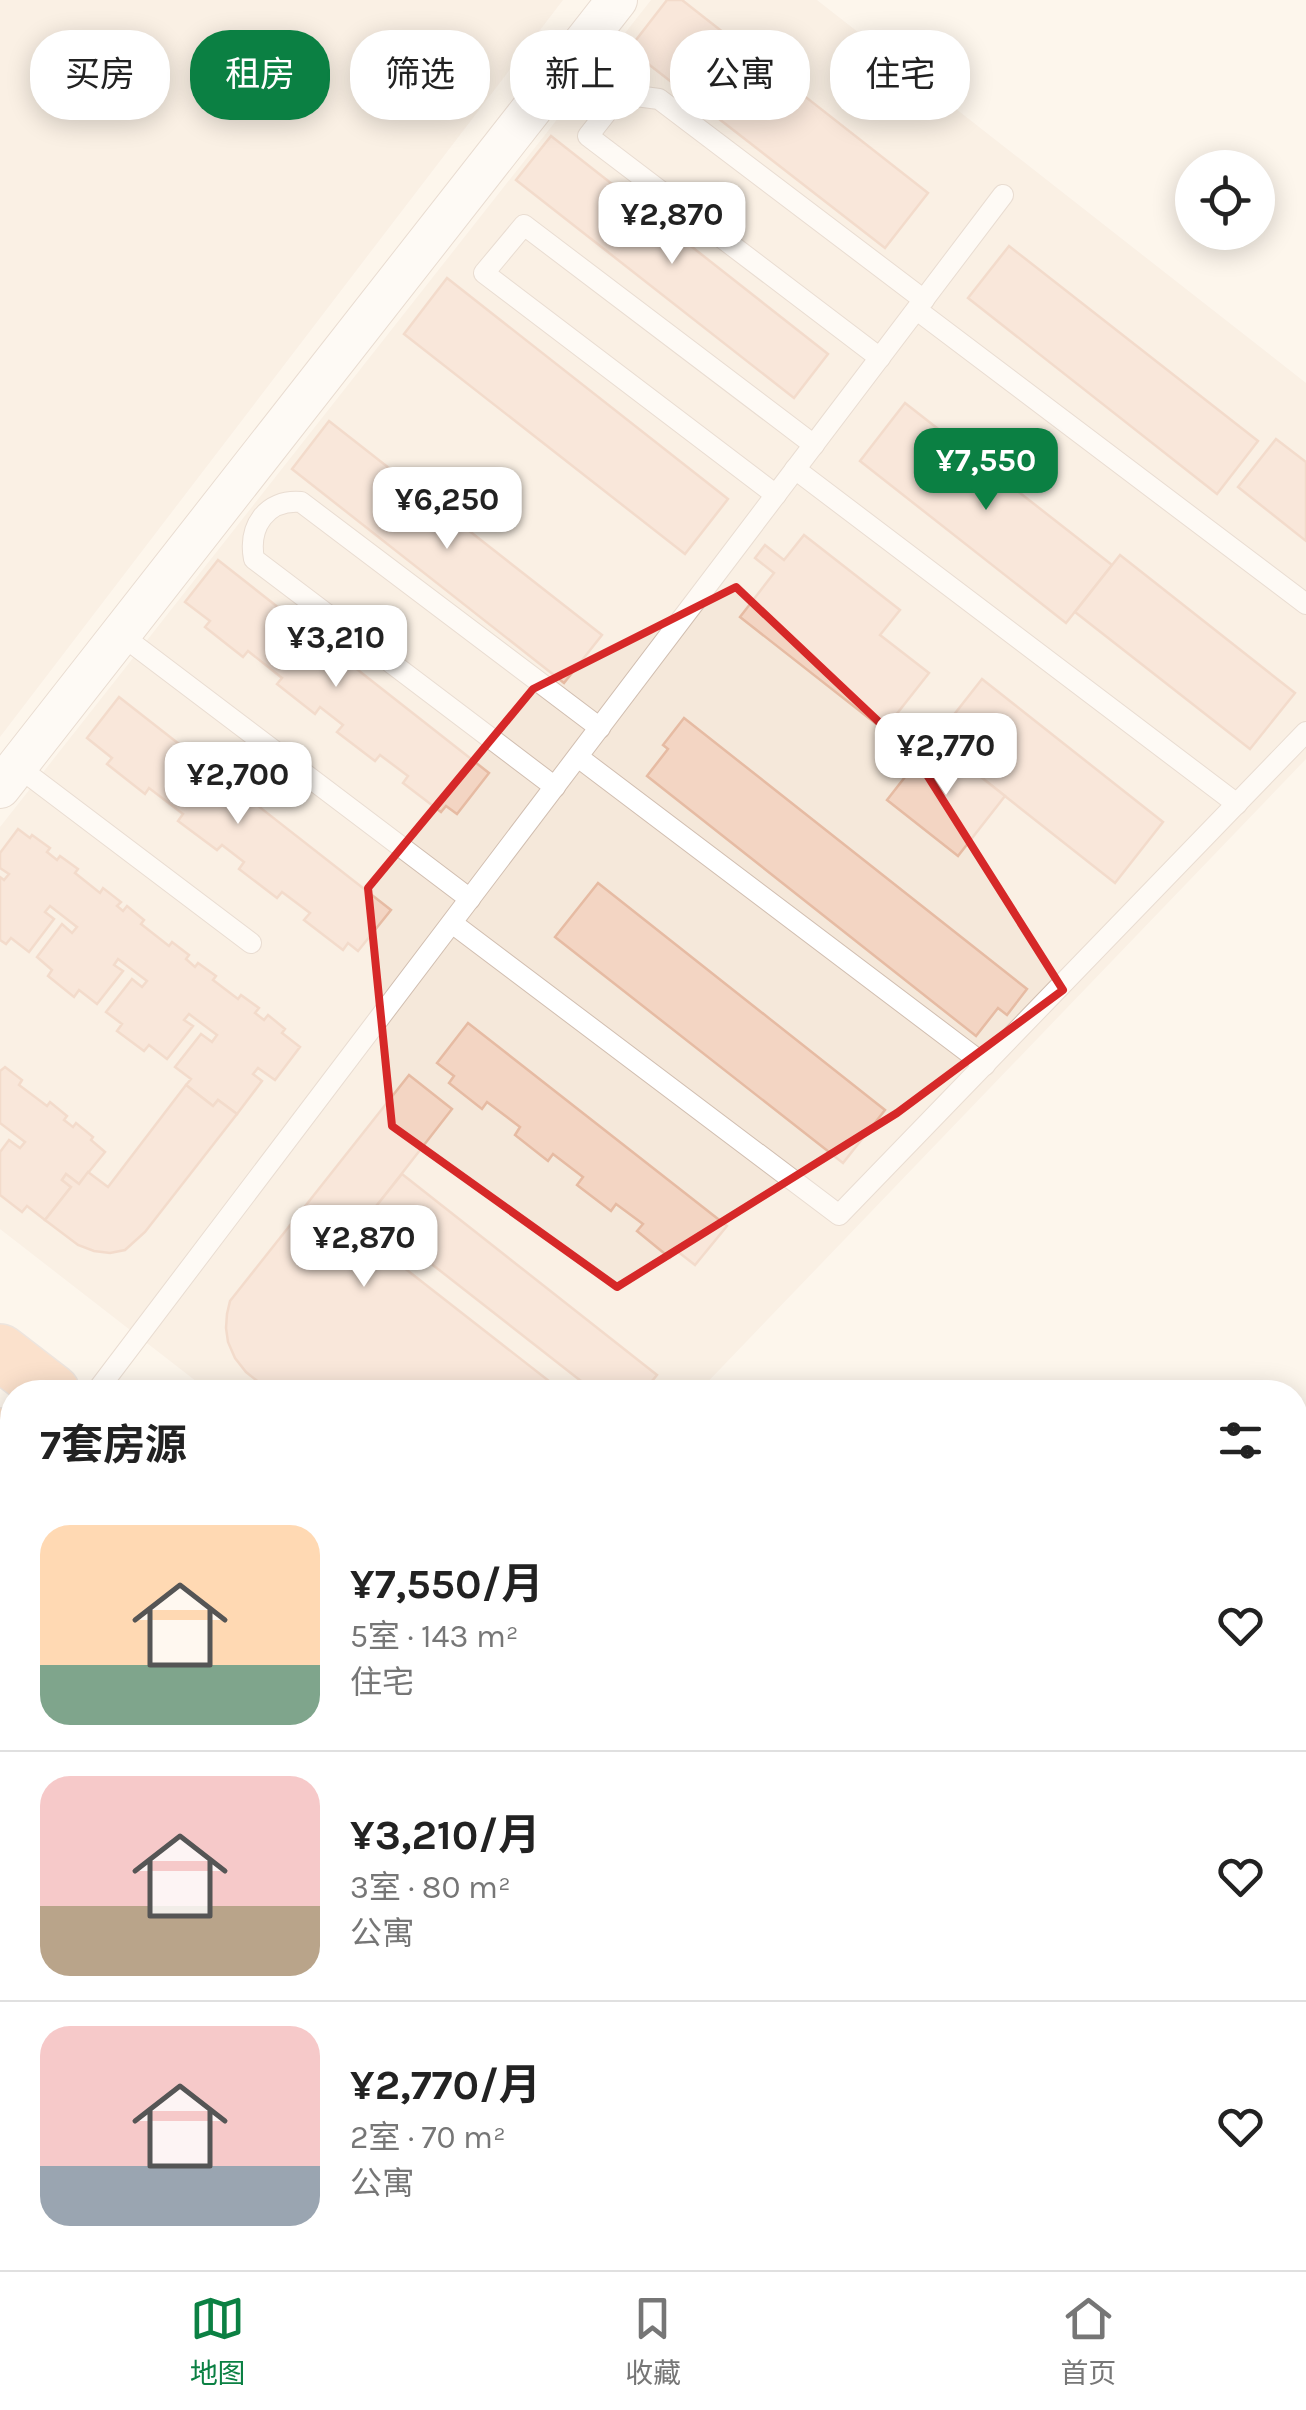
<!DOCTYPE html>
<html lang="zh">
<meta charset="utf-8">
<style>
:root{--surface:#fff;--page:#f2f2f2;--text:#222;--muted:#767676;--line:#e0e0e0;--accent:#0b8043}
body{margin:0;font-family:Karla,"Noto Sans SC",sans-serif;background:var(--page);color:var(--text);height:100vh;display:flex;flex-direction:column;font-size:38px;white-space:nowrap}
*{box-sizing:border-box;margin:0}
p{font-size:32px;color:var(--muted)}
.icon{flex:none;width:55px;height:55px;fill:none;stroke:currentColor;stroke-width:2;stroke-linecap:round;stroke-linejoin:round}
.map{position:relative;flex:1;overflow:hidden}
.details{position:absolute;left:0px;top:1380px;width:1308px;height:890px;display:flex;flex-direction:column;background:var(--surface);border-radius:40px 40px 0 0;box-shadow:0 5px 25px #0003}
.details>*{flex:none}
.hud{position:absolute;left:30px;top:30px;width:1248px;height:90px;display:flex;gap:20px}
.tools{position:absolute;left:1175px;top:150px;display:grid;gap:20px}
.tools a{display:grid;place-items:center;width:100px;height:100px;border-radius:50%;background:var(--surface);box-shadow:0 5px 25px #0003;font-size:50px}
.price{position:absolute;translate:-50% -85px;padding:0 22px;border-radius:20px;background:#fff;color:#222;font-size:32px;line-height:65px;filter:drop-shadow(0 2px 5px #0008)}
.price::after{content:'';position:absolute;left:50%;top:60px;width:30px;height:22px;margin-left:-15px;background:inherit;clip-path:polygon(0 0,100% 0,50% 100%)}
.price.selected{background:var(--accent);color:#fff}
ul{padding:0;list-style:none}
li{display:flex;align-items:center;gap:30px;height:250px;padding:0 40px}
li+li{border-top:2px solid var(--line)}
li span{display:grid;place-items:center;flex:none;width:280px;height:200px;border-radius:30px;color:#555}
li>.icon{margin-inline-start:auto}
span .icon{width:120px;height:120px;fill:#fffc;stroke-width:1}
li b{font-size:42px}
h2{display:flex;justify-content:space-between;align-items:center;height:120px;padding:0 40px;font-size:42px}
.tag{padding:0 35px;border-radius:40px;background:var(--surface);box-shadow:0 5px 25px #0003;font-size:35px;line-height:90px}
.tag.selected{background:var(--accent);color:#fff}
.menu{display:flex;justify-content:space-around;align-items:center;height:140px;border-top:2px solid var(--line);background:var(--surface);font-size:28px;color:var(--muted)}
.menu a{display:grid;justify-items:center;gap:5px}
.menu .selected{color:var(--accent)}
.map>svg:first-child{display:block}
</style>
<div class="map">
<svg width="1306" height="2270" viewBox="0 0 1306 2270">
<rect width="100%" height="100%" fill="#fdf6ec"/>
<g fill="#f5e8da">
<polygon points="0,0 563,0 0,737"/>
<polygon points="651,0 817,0 1306,383 1306,759 698,1392 210,1392 0,1229 0,827"/>
</g>
<polygon fill="#f3e8fa" points="0,1571 12,1581 12,2258 703,2258 717,2270 0,2270"/>
<polygon fill="#d8ecc9" points="243,2258 521,2258 516,2270 245,2270"/>
<g fill="#f3d5c3" stroke="#e6bba3" stroke-width="2.5">
<polygon points="667,0 682,0 928,193 885,248 629,49"/>
<polygon points="551,136 828,354 794,398 516,180"/>
<polygon points="1009,246 1258,441 1217,494 968,298"/>
<polygon points="447,278 728,499 685,554 404,334"/>
<polygon points="905,403 1112,565 1066,623 860,461"/>
<polygon points="329,421 602,635 564,683 292,469"/>
<polygon points="1276,439 1306,462 1306,541 1238,487"/>
<polygon points="804,535 900,610 880,635 929,673 884,730 740,617 774,573 755,558 765,545 784,560"/>
<polygon points="1120,555 1295,693 1250,749 1075,612"/>
<polygon points="218,560 489,773 457,814 446,806 441,812 403,783 408,776 380,755 375,761 337,732 343,725 320,707 315,714 277,684 282,678 248,651 243,657 205,627 210,621 185,602"/>
<polygon points="982,679 1163,822 1115,883 934,740"/>
<polygon points="119,697 391,910 358,951 348,943 343,950 304,920 310,913 282,892 277,898 239,869 244,862 222,845 217,850 178,821 183,814 149,788 145,794 107,764 112,758 87,738"/>
<polygon points="684,718 1027,989 1007,1015 998,1008 976,1036 647,776 668,749 663,745"/>
<polygon points="934,740 1005,796 958,856 887,800"/>
<polygon points="18,829 30,838 32,835 50,848 47,852 57,860 60,856 78,869 75,873 100,893 103,888 121,902 117,906 123,911 127,906 144,920 141,924 169,946 172,942 189,955 186,959 195,967 198,963 216,976 213,980 238,999 241,995 259,1008 255,1013 264,1020 268,1015 285,1029 282,1033 300,1047 275,1080 258,1068 253,1074 262,1081 237,1114 218,1100 213,1106 186,1085 191,1079 175,1067 201,1034 212,1042 217,1035 189,1014 184,1020 193,1026 167,1059 149,1045 144,1051 117,1031 122,1024 106,1012 132,979 142,987 147,981 118,959 114,965 123,971 97,1004 79,990 74,997 48,976 52,970 37,957 62,924 72,933 77,927 50,906 45,912 54,919 29,952 11,938 6,944 0,940 0,877 4,880 9,874 0,868 0,853"/>
<polygon points="598,883 885,1110 843,1163 555,937"/>
<polygon points="468,1023 727,1226 695,1265 677,1251 670,1258 637,1231 643,1224 616,1204 611,1211 577,1185 583,1177 553,1154 548,1161 515,1135 520,1127 487,1102 482,1109 449,1083 454,1076 437,1063"/>
<polygon points="5,1067 22,1080 19,1085 47,1106 50,1102 67,1116 64,1120 73,1127 76,1123 93,1137 91,1140 105,1152 79,1184 66,1174 62,1180 71,1187 45,1220 27,1206 22,1212 0,1195 0,1152 9,1140 20,1148 25,1142 0,1123 0,1071"/>
<polygon points="409,1075 452,1109 357,1231 563,1392 271,1392 246,1372 235,1358 228,1342 226,1328 227,1314 230,1301"/>
<polygon points="186,1085 213,1106 218,1100 237,1114 145,1232 125,1250 110,1253 94,1251 78,1245 45,1220 71,1187 62,1180 66,1174 79,1184 88,1172 108,1187"/>
<polygon points="402,1174 657,1375 643,1392 595,1392 369,1215"/>
<polygon points="0,1771 12,1781 12,1866 0,1856"/>
<polygon points="0,2060 12,2070 12,2134 0,2124"/>
<polygon points="0,2257 16,2270 0,2270"/>
</g>
<g fill="none" stroke-linecap="round" stroke-linejoin="round">
<g stroke="#d1beb0" stroke-width="22">
<g id="service">
<polyline points="917,310 1306,604"/>
<polyline points="880,358 588,136 621,94 659,99 924,300"/>
<polyline points="795,469 1237,804"/>
<polyline points="776,495 484,273 524,225 814,445"/>
<polyline points="120,634 470,899"/>
<polyline points="578,757 985,1065"/>
<polyline points="17,766 251,943"/>
<path d="M 555,787 L 254,559 C 248,527 266,499 301,502 L 600,728"/>
<polyline points="452,923 839,1215 1306,732"/>
<polyline points="96,1392 1003,195"/>
<polyline points="0,1606 12,1590"/>
<polyline points="0,1897 12,1907"/>
<polyline points="0,2007 12,2017"/>
<polyline points="219,2258 221,2270"/>
<polyline points="630,2258 643,2270"/>
<polyline points="553,2270 557,2258"/>
</g>
</g>
<g stroke="#d1beb0" stroke-width="42">
<polyline id="minor" points="0,788 617,0"/>
</g>
<g stroke="#dad1cd" stroke-width="58">
<g id="trunk">
<polyline points="0,1352 52,1392"/>
<polyline points="0,1436 12,1446"/>
<polyline points="1055,2258 1071,2270"/>
<polyline points="1162,2258 1179,2270"/>
</g>
</g>
<use href="#service" stroke="#fff" stroke-width="20"/>
<use href="#minor" stroke="#fff" stroke-width="40"/>
<use href="#trunk" stroke="#f9c8a4" stroke-width="55"/>
</g>
<path d="M0 0H1306V2270H0ZM 736,587 L 915,756 L 1063,990 L 897,1113 L 617,1287 L 392,1126 L 368,888 L 533,689 Z" fill="#fdf6ec" fill-opacity=".55" fill-rule="evenodd"/>
<path fill="none" stroke="#d62828" stroke-width="8" stroke-linejoin="round" d="M 736,587 L 915,756 L 1063,990 L 897,1113 L 617,1287 L 392,1126 L 368,888 L 533,689 Z"/>
</svg>
<div class="tools">
<a><svg class="icon" aria-label="locate" viewBox="0 0 24 24"><circle cx="12" cy="12" r="6"/><path d="M12 2v4M12 18v4M2 12h4M18 12h4"/></svg></a>
</div>
<b class="price" style="left:672px;top:267px">¥2,870</b>
<b class="price selected" style="left:986px;top:513px">¥7,550</b>
<b class="price" style="left:447px;top:552px">¥6,250</b>
<b class="price" style="left:336px;top:690px">¥3,210</b>
<b class="price" style="left:946px;top:798px">¥2,770</b>
<b class="price" style="left:238px;top:827px">¥2,700</b>
<b class="price" style="left:364px;top:1290px">¥2,870</b>
<div class="hud">
<a class="tag">买房</a>
<a class="tag selected">租房</a>
<a class="tag">筛选</a>
<a class="tag">新上</a>
<a class="tag">公寓</a>
<a class="tag">住宅</a>
</div>
<section class="details">
<h2>7套房源<svg class="icon" aria-label="filters" viewBox="0 0 24 24"><path d="M4 7h16M4 17h16"/><circle cx="9" cy="7" r="2"/><circle cx="15" cy="17" r="2"/></svg></h2>
<ul>
<li><span style="background:linear-gradient(#ffd9b3 70%,#7fa58c 0)"><svg class="icon" aria-label="home" viewBox="0 0 24 24"><path d="M3 11l9-7 9 7M6 9v11h12V9"/></svg></span><div><b>¥7,550/月</b><p>5室 · 143 m²</p><p>住宅</p></div><svg class="icon" aria-label="heart" viewBox="0 0 24 24"><path d="M12 20l-8-8c-3-5 5-10 8-4 3-6 11-1 8 4z"/></svg></li>
<li><span style="background:linear-gradient(#f6c9c9 65%,#b9a48a 0)"><svg class="icon" aria-label="home" viewBox="0 0 24 24"><path d="M3 11l9-7 9 7M6 9v11h12V9"/></svg></span><div><b>¥3,210/月</b><p>3室 · 80 m²</p><p>公寓</p></div><svg class="icon" aria-label="heart" viewBox="0 0 24 24"><path d="M12 20l-8-8c-3-5 5-10 8-4 3-6 11-1 8 4z"/></svg></li>
<li><span style="background:linear-gradient(#f6c9c9 70%,#9aa5b1 0)"><svg class="icon" aria-label="home" viewBox="0 0 24 24"><path d="M3 11l9-7 9 7M6 9v11h12V9"/></svg></span><div><b>¥2,770/月</b><p>2室 · 70 m²</p><p>公寓</p></div><svg class="icon" aria-label="heart" viewBox="0 0 24 24"><path d="M12 20l-8-8c-3-5 5-10 8-4 3-6 11-1 8 4z"/></svg></li>
</ul>
</section>
</div>
<nav class="menu">
<a class="selected"><svg class="icon" aria-label="map" viewBox="0 0 24 24"><path d="M3 6l6-2 6 2 6-2v14l-6 2-6-2-6 2zM9 4v14M15 6v14"/></svg>地图</a>
<a><svg class="icon" aria-label="saved" viewBox="0 0 24 24"><path d="M7 4h10v16l-5-4-5 4z"/></svg>收藏</a>
<a><svg class="icon" aria-label="home" viewBox="0 0 24 24"><path d="M3 11l9-7 9 7M6 9v11h12V9"/></svg>首页</a>
</nav>
